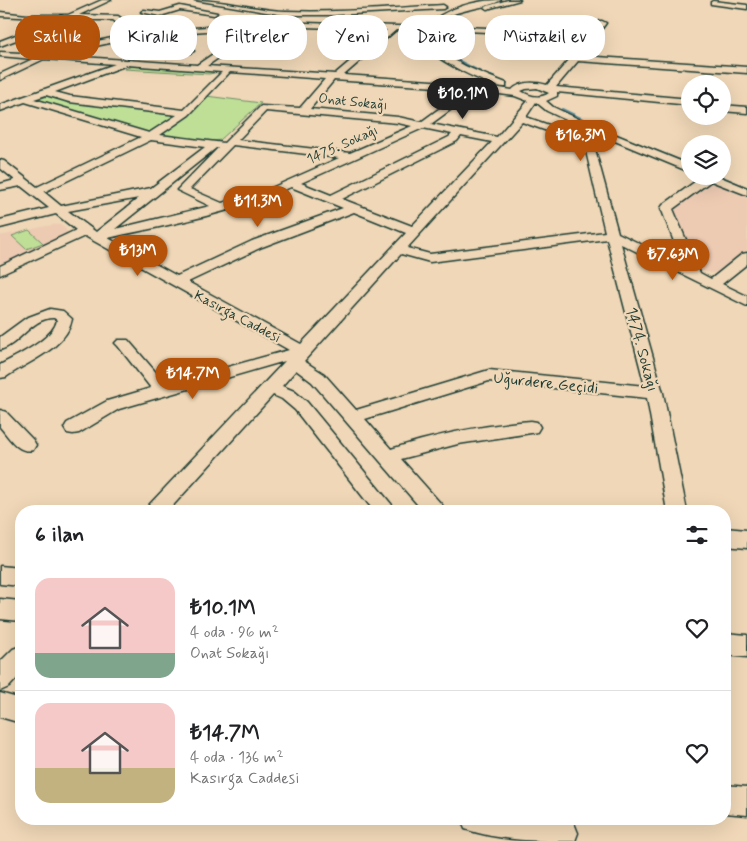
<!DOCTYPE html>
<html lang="tr">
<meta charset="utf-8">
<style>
:root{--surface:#fff;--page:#f2f2f2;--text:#202124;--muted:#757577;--line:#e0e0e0;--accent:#b45309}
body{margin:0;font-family:Mynerve,sans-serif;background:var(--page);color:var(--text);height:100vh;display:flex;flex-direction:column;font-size:19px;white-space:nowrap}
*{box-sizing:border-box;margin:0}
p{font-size:16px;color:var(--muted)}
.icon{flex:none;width:28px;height:28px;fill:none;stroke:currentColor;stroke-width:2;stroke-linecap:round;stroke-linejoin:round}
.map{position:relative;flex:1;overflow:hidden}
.panel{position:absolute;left:15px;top:505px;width:716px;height:320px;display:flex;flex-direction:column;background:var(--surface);border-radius:20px;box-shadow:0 5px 20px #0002}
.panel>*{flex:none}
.top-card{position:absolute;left:15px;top:15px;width:718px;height:45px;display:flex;gap:10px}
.fabs{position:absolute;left:681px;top:75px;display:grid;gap:10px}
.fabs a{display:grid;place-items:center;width:50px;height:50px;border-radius:50%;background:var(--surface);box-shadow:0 5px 20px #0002;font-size:25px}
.price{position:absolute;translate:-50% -42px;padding:0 11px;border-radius:18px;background:var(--accent);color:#fff;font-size:16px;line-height:32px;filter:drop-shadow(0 1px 2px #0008)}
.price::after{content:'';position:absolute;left:50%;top:30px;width:15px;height:11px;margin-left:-8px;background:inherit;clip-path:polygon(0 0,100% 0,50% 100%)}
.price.active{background:#222;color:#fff}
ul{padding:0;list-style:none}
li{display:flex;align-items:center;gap:15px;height:125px;padding:0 20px}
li+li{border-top:1px solid var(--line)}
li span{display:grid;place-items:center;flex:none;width:140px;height:100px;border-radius:15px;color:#555}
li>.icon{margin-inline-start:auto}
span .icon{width:60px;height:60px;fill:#fffc;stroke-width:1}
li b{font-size:21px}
h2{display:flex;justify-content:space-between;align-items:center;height:60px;padding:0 20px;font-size:21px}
.chip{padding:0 18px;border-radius:20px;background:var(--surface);box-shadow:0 5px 20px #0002;font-size:18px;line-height:45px}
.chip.active{background:var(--accent);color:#fff}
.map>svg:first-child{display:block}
</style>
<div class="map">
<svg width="747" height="841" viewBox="0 0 747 841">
<rect width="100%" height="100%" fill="#efd7b7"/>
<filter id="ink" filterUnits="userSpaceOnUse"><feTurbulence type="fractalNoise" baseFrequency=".02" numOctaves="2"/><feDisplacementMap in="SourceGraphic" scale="10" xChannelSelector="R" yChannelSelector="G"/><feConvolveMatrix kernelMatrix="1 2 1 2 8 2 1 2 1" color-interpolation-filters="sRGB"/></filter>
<g filter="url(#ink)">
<g fill="#edcab2">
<polygon points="709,180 747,197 747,250 717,272 712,273 699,270 671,209"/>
<polygon points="52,225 62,225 72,238 0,270 0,236"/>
</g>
<g fill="#bfdf97" stroke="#6f8e66">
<polygon points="132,66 219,72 209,74 125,69"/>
<polygon points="48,96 55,97 178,114 148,133 36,100"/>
<polygon points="206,96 261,103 220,140 208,142 158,134"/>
<polygon points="29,230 43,243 26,249 12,236"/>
</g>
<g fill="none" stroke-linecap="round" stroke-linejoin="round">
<g stroke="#5c8f9f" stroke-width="2">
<polyline points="491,3 509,0"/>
<path d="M 465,10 C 451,16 438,20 433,35 C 441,54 463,63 481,72"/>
<polyline points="491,76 507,84"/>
<polyline points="562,109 614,134 682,161"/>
</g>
<g stroke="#5c8f9f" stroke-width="2.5">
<polyline points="679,160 690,164"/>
<polyline points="719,176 747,188"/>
</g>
<g stroke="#1f3d34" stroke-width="3">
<g id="minor">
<path d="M 102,0 L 111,0 L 79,15 L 118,16 L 139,32 L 277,22 L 426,27 C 444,8 476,0 501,0 C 482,12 434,7 431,39 C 448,63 480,72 506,83 L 506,87 C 494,89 441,62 432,52 C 429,48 426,43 423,39 L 424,31 L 396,30 L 344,75 L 475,84 L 512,90 C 521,81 536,82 547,85 L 584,43 L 510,33 L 442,30 L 438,28 L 442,26 L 510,29 L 588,38 L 599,21 L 602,21 L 606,23 L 582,56 L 747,67 L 747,73 L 578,61 L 556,87 L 690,99 L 690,105 L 557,92 L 557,96 L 546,101 L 553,107 L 587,123 L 690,165 L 690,172 L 581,127 L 547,111 L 536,102 L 526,117 L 586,138 L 595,149 L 618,233 L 683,265 L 661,208 L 663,205 L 703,176 L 718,176 L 747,188 L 747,195 L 711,181 L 673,209 L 700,273 L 711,279 L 742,254 L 747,253 L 747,264 L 722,284 L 747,296 L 747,306 L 621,244 L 663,393 L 687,511 L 667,511 L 647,398 L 489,381 L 365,419 L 391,449 C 437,434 483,425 531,421 L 537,422 L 540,427 L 537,432 L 531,433 L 458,444 L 401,459 L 442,505 L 445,511 L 423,511 L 312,382 L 296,370 L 282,386 L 294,391 L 307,402 L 392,505 L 395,511 L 374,511 L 295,410 L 282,399 L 273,395 L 168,511 L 146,511 L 149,505 L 285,361 L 119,409 L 79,433 L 73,434 L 67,433 L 64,428 L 67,423 L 107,401 L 151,388 L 118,346 L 115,343 L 118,340 L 128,340 L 166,384 L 289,350 L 85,236 L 0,275 L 0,266 L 76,230 L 56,214 L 0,228 L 0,220 L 49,208 L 21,186 L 0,190 L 0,184 L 15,180 L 0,168 L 0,160 L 4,161 L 37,187 L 141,137 L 25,102 L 0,111 L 0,105 L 115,64 L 44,59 L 0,80 L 0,74 L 33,59 L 0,56 L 0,52 L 42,54 L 54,50 L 131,34 L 113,20 L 70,20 L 0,46 L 0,41 L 58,19 L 0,16 L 0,12 L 27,15 L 68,15 ZM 277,26 L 387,30 L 335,74 L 207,66 L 262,27 ZM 251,28 L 197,65 L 54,55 L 147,35 ZM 127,65 L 222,72 L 184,110 L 70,96 L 55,92 ZM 230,72 L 325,79 L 300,108 L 261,106 L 224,143 L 160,135 L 189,115 ZM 334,80 L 451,88 L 466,89 L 421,122 L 398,117 L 310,109 ZM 537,88 L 549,93 C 540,99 530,97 521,91 L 526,89 ZM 476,91 L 515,96 L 528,101 L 497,137 L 431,124 ZM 46,95 L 69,102 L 177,115 L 149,133 L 34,99 ZM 266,111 L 398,123 L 412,126 L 350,153 L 238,140 ZM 522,122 L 578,142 L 586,151 L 605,232 L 430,254 L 407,248 ZM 423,128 L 452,134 L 449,137 L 331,195 L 301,183 ZM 461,136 L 492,142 L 412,226 L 342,199 L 457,141 ZM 151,140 L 205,147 L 151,188 L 61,206 L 44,192 ZM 233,145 L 339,158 L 269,189 L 222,203 L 190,189 ZM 216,148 L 218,148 L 177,190 L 210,206 L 115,229 ZM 291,187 L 343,208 L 252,241 L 177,276 L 108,238 C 169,225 234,213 291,187 ZM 139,198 L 96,232 L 68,211 ZM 354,212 L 406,233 L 301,344 L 188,282 L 262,247 ZM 607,239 L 645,386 L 489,370 L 356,410 L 324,374 L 304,361 L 401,254 L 430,262 Z"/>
<path d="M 195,0 C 226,0 255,10 286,11 C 338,13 391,8 443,5 L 446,7 L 443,9 L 334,15 L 284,15 Z"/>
<polygon points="508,0 520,0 487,9 484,7"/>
<polygon points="713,1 747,5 747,9 711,4 711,2"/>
<polygon points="180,6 217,13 214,15 180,10 160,16 141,12 144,10 160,12"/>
<polygon points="121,45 190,49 194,51 190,53 124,49 120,47"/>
<polygon points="722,105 747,107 747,113 722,111"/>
<path d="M 50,309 L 63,311 L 72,319 C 67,348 27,362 6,377 L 0,378 L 0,365 C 16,356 54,339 57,320 L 54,318 C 32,317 19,345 0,350 L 0,337 L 26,318 Z"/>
<path d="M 0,410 L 6,412 L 33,440 L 36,445 L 33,450 C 18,454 9,437 0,427 Z"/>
<polygon points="725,528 747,530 747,548 725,546"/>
<polygon points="0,566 21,568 21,586 0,584"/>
<polygon points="0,599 21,601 21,621 0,619"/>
<polygon points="725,633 747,635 747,657 725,655"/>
<polygon points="21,646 21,674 9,687 0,691 0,662 13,649"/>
<polygon points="0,693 21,699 21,723 0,717"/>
<polygon points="725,785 747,787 747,815 725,813"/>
<path d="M 461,819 L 563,819 L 574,823 L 578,833 L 575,841 C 539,841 499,841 465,829 Z"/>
</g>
</g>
<use href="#minor" fill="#efd7b7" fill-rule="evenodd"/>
</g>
</g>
<g text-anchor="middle" stroke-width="4.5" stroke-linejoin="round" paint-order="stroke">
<g font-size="14" fill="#1f3d34" stroke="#efd7b7">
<text transform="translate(353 101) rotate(6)" y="5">Onat Sokağı</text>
<text transform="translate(342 144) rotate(-24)" y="5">1475. Sokağı</text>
<text transform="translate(238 316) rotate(28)" y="5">Kasırga Caddesi</text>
</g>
<g font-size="16" fill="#1f3d34" stroke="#efd7b7">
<text transform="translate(643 349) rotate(75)" y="6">1474. Sokağı</text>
<text transform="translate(546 382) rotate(6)" y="6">Uğurdere Geçidi</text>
</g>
</g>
</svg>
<div class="fabs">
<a><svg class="icon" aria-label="locate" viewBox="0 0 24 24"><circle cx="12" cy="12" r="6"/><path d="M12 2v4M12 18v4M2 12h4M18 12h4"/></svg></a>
<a><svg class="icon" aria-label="layers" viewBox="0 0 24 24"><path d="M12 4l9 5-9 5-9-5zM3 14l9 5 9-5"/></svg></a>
</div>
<b class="price active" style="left:463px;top:120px">₺10.1M</b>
<b class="price" style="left:581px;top:162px">₺16.3M</b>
<b class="price" style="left:258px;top:228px">₺11.3M</b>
<b class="price" style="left:138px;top:277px">₺13M</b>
<b class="price" style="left:673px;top:281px">₺7.63M</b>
<b class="price" style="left:193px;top:400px">₺14.7M</b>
<div class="top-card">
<a class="chip active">Satılık</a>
<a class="chip">Kiralık</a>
<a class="chip">Filtreler</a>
<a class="chip">Yeni</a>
<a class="chip">Daire</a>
<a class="chip">Müstakil ev</a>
</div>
<section class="panel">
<h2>6 ilan<svg class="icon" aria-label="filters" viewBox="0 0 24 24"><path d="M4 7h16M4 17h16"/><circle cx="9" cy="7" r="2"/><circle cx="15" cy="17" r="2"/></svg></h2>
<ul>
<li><span style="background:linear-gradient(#f6c9c9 75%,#7fa58c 0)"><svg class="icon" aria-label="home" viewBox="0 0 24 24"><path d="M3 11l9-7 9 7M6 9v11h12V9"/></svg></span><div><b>₺10.1M</b><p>4 oda · 96 m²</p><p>Onat Sokağı</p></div><svg class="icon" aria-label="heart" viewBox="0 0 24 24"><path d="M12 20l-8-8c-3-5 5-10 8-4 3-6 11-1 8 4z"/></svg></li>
<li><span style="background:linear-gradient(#f6c9c9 65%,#c2b280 0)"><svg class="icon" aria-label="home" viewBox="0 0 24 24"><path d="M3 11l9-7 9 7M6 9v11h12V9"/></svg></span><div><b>₺14.7M</b><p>4 oda · 136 m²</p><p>Kasırga Caddesi</p></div><svg class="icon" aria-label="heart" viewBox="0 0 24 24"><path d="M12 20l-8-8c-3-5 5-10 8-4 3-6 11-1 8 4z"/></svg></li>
</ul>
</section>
</div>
